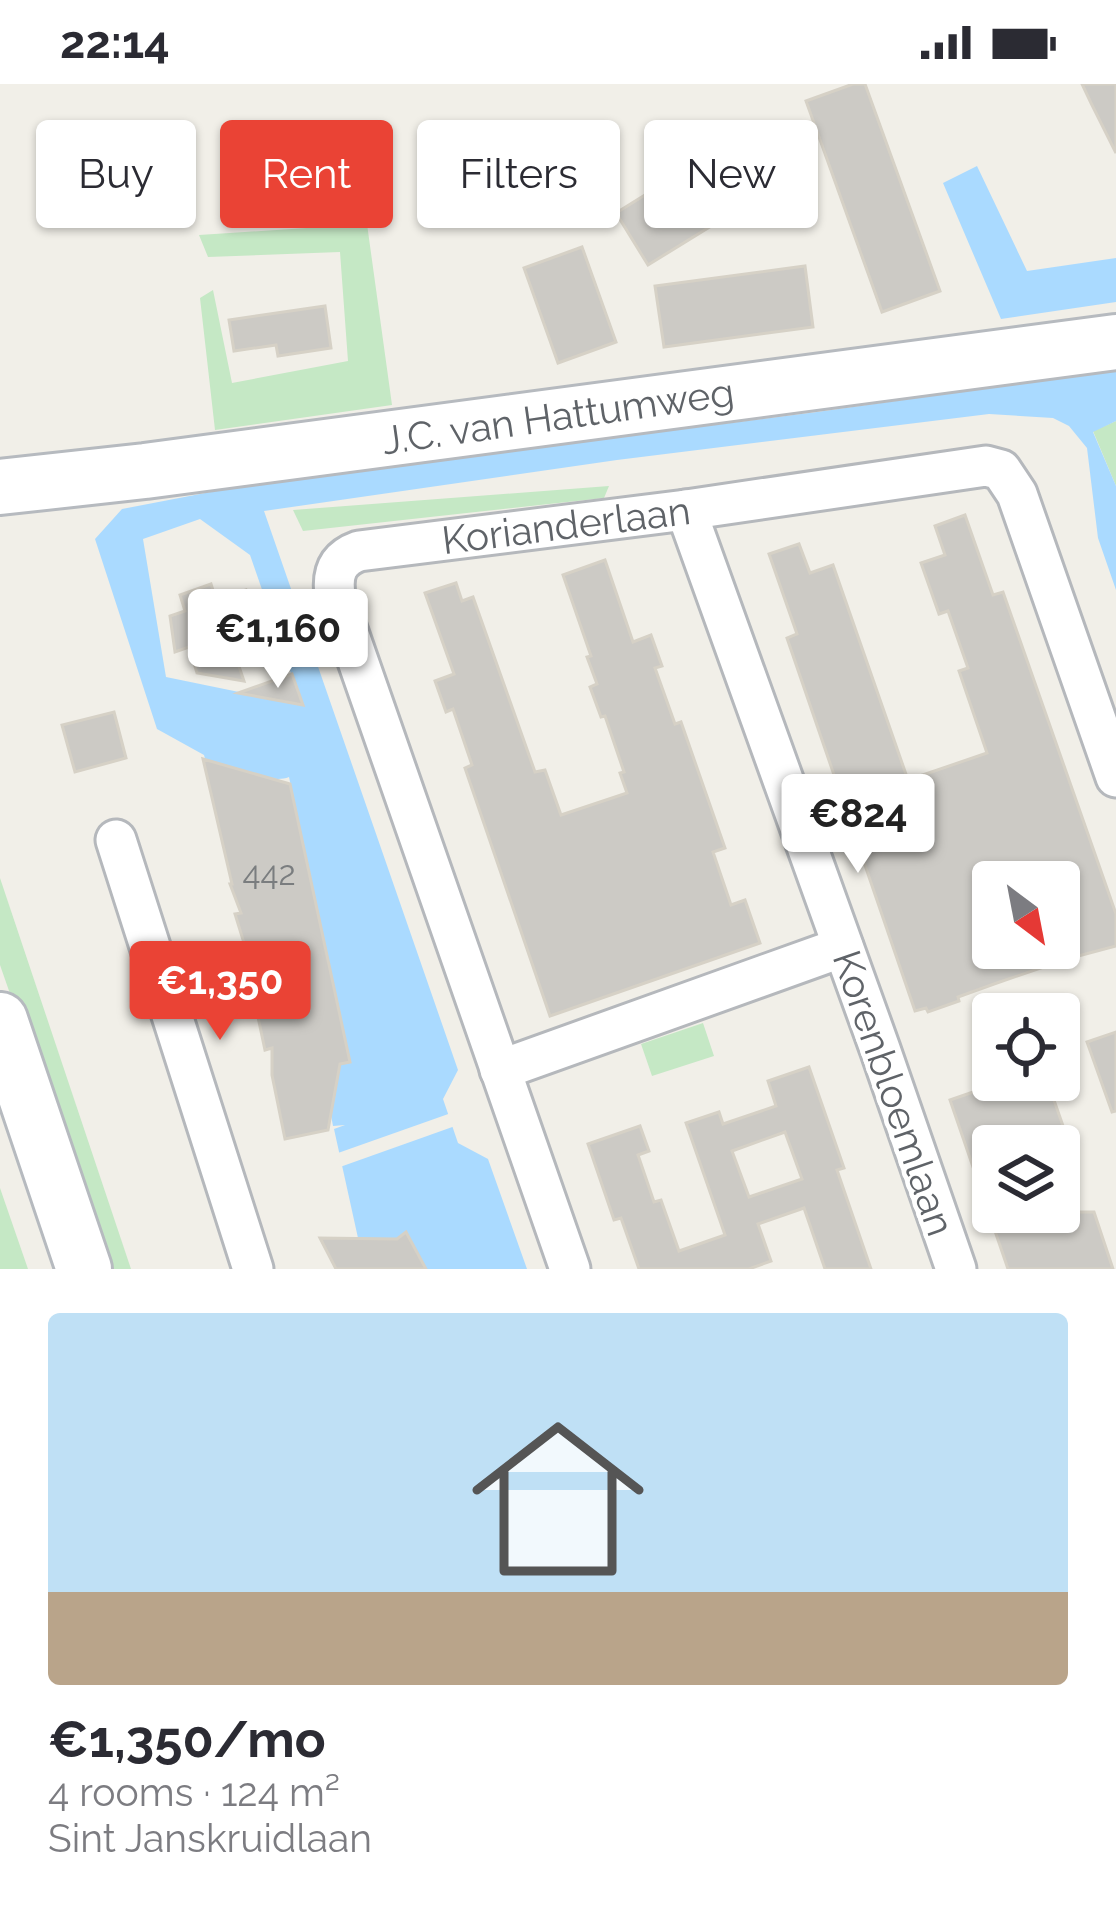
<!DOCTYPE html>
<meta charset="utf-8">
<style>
:root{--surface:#fff;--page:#f2f2f3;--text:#2b2b33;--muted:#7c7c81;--line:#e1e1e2;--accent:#ea4335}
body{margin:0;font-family:Raleway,sans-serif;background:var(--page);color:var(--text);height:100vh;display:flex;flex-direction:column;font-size:45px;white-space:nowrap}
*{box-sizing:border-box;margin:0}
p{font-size:39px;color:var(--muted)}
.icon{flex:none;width:66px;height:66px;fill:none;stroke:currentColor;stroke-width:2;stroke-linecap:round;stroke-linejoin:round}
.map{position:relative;height:1185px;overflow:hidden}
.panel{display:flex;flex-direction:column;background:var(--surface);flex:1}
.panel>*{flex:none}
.top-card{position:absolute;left:36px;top:36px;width:1044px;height:108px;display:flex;gap:24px}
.needle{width:78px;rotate:148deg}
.controls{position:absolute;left:972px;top:777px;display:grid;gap:24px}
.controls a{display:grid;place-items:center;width:108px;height:108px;border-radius:12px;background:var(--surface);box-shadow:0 3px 9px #0004;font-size:60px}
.price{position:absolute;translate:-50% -102px;padding:0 27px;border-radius:12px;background:#fff;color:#222;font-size:39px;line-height:78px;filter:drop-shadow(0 3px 6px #0008)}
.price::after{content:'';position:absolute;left:50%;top:72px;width:36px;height:27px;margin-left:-18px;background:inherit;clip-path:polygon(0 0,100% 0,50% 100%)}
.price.selected{background:var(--accent);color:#fff}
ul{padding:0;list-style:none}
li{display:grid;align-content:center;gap:24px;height:636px;padding:0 48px}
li+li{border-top:3px solid var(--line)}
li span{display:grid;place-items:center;height:372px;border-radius:12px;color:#555}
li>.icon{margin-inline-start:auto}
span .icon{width:216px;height:216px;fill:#fffc;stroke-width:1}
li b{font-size:51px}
.pill{padding:0 42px;border-radius:12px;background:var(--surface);box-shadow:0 3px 9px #0004;font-size:42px;line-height:108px}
.pill.selected{background:var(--accent);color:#fff}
.status{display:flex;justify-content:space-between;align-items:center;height:84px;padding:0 60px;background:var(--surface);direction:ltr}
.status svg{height:33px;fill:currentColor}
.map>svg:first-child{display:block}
</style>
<div class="status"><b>22:14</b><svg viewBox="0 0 49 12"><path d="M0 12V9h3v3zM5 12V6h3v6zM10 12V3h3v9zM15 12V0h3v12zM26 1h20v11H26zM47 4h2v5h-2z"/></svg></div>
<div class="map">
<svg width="1116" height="1185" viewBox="0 0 1116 1185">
<rect width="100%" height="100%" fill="#f1efe8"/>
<g fill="#c5e8c5">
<polygon points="367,140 392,321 215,346 200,214 213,206 232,299 348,277 340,168 208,173 199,151"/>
<polygon points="1116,337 1116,402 1093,347"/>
<polygon points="609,402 604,414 303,447 293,426"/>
<polygon points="0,794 131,1185 106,1185 0,881"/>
<polygon points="703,939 714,972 652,992 641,960"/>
<polygon points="0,1104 28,1185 0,1185"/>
</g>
<g fill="#aadaff" fill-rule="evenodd">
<polygon points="977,82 1027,187 1116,174 1116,218 1001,235 943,99"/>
<path d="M 1116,286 L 1116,337 L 1093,348 L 1116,402 L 1116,506 L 1098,454 L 1087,364 L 1069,342 L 1053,334 L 989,330 L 617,376 L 264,427 L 458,986 L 443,1015 L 458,1059 L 488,1075 L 527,1185 L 426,1185 L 407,1149 L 396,1156 L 358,1154 L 334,1045 L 345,1041 L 333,1042 L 331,1031 L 340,980 L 349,978 L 289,693 C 267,702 235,677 207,682 L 204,671 L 157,645 L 95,455 L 122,425 L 263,398 L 817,328 ZM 200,435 L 250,471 L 302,621 L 166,593 L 143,455 Z"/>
</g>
<polygon fill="#f1efe8" points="454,1028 458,1041 340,1083 338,1069"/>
<g fill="#cccac5" stroke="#d6d1c6" stroke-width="3" fill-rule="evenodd">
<polygon points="853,0 865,0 940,207 882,228 806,17"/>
<polygon points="1082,0 1116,0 1116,69 1091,19"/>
<polygon points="743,50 776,102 648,181 616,129"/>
<polygon points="582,163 616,258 558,279 524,184"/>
<polygon points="805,182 813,243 664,263 655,202"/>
<polygon points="325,222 331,264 278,272 276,261 234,267 229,236"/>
<path d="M 965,431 L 993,511 L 1003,508 L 1109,810 L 1116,830 L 1116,862 L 1067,875 L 994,900 L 958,913 L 959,917 L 928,928 L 926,924 L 915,927 L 787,554 L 797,550 L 769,470 L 799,460 L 810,489 L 833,481 L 908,696 L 987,669 L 959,587 L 968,584 L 948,527 L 939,530 L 921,479 L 945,471 L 935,442 ZM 993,798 L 1059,798 L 1059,864 L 993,864 Z"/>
<polygon points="605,476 633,558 651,551 662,582 655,584 675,640 681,638 725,764 713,768 731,821 745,816 760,859 550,932 465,684 472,681 453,625 446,628 435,597 454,590 425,509 456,499 462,517 473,513 535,688 545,686 561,731 627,709 620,689 624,688 605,632 601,633 590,603 597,600 587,573 591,572 563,491"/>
<polygon points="211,500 216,516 246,506 257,540 228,550 244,597 197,589 189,563 175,568 170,532 185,527 180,511"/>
<polygon points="292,590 303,621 238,609"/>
<polygon points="114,628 126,674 75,688 62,641"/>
<polygon points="203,675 290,700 350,978 340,980 328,1046 285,1055 272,991 272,964 265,966 245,872 248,872 235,830 241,829 230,800 232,800"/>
<polygon points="1116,948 1116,1027 1112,1028 1087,958"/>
<path d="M 809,983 L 844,1084 L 837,1086 L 871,1185 L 825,1185 L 804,1124 L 758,1140 L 771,1177 L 749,1185 L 639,1185 L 621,1134 L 614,1136 L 588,1060 L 640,1042 L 649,1067 L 638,1071 L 654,1118 L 661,1116 L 679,1167 L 725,1151 L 686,1039 L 719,1028 L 723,1040 L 776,1022 L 768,997 ZM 785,1048 L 802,1095 L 749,1113 L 732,1067 Z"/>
<polygon points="1047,996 1070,1062 993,1062 993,1128 1094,1128 1113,1185 1008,1185 950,1016 1002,998 1006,1012"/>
<polygon points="406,1148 426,1185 336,1185 320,1154 397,1155"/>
</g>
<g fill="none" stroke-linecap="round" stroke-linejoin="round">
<g stroke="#b5b8bc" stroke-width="45">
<g id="street">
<polyline points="686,426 880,965 956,1185"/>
<polyline points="116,756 253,1185"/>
<polyline points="500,986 843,863"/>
<path d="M 570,1185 L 335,511 C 332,489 337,475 359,467 L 686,426 L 986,382 L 1001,386 L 1017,410 L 1116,693"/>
</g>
</g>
<g stroke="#b6babf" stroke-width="60">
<g id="secondary">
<polyline points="0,403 145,387 1116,258"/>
<polyline points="0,936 84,1185"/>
</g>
</g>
<use href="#street" stroke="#fff" stroke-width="39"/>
<use href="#secondary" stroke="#fff" stroke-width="54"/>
</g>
<g text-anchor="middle" stroke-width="9" stroke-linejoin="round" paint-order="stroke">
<g font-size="33" fill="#7a7d7f">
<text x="269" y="801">442</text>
</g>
<g font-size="39" fill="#5f6368" stroke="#fff">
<text transform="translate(558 332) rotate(-8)" y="14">J.C. van Hattumweg</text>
<text transform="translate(566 441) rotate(-7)" y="14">Korianderlaan</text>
<text transform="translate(894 1009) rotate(71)" y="14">Korenbloemlaan</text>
</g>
</g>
</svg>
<div class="controls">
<a><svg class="needle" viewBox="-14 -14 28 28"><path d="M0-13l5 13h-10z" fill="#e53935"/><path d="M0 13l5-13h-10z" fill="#7c7c81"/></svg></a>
<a><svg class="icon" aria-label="locate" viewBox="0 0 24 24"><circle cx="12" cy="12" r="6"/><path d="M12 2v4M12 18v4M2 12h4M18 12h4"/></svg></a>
<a><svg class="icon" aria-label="layers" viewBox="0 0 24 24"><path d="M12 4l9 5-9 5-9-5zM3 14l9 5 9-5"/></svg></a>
</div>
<b class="price" style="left:278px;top:607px">€1,160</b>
<b class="price" style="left:858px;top:792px">€824</b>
<b class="price selected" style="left:220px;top:959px">€1,350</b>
<div class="top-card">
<a class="pill">Buy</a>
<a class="pill selected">Rent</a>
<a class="pill">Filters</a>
<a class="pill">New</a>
</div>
</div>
<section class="panel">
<ul>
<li><span style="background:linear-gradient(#bfe0f5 75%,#b9a48a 0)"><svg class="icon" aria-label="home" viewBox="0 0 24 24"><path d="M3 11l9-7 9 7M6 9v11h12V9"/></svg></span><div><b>€1,350/mo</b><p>4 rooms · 124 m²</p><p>Sint Janskruidlaan</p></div></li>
</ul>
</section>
